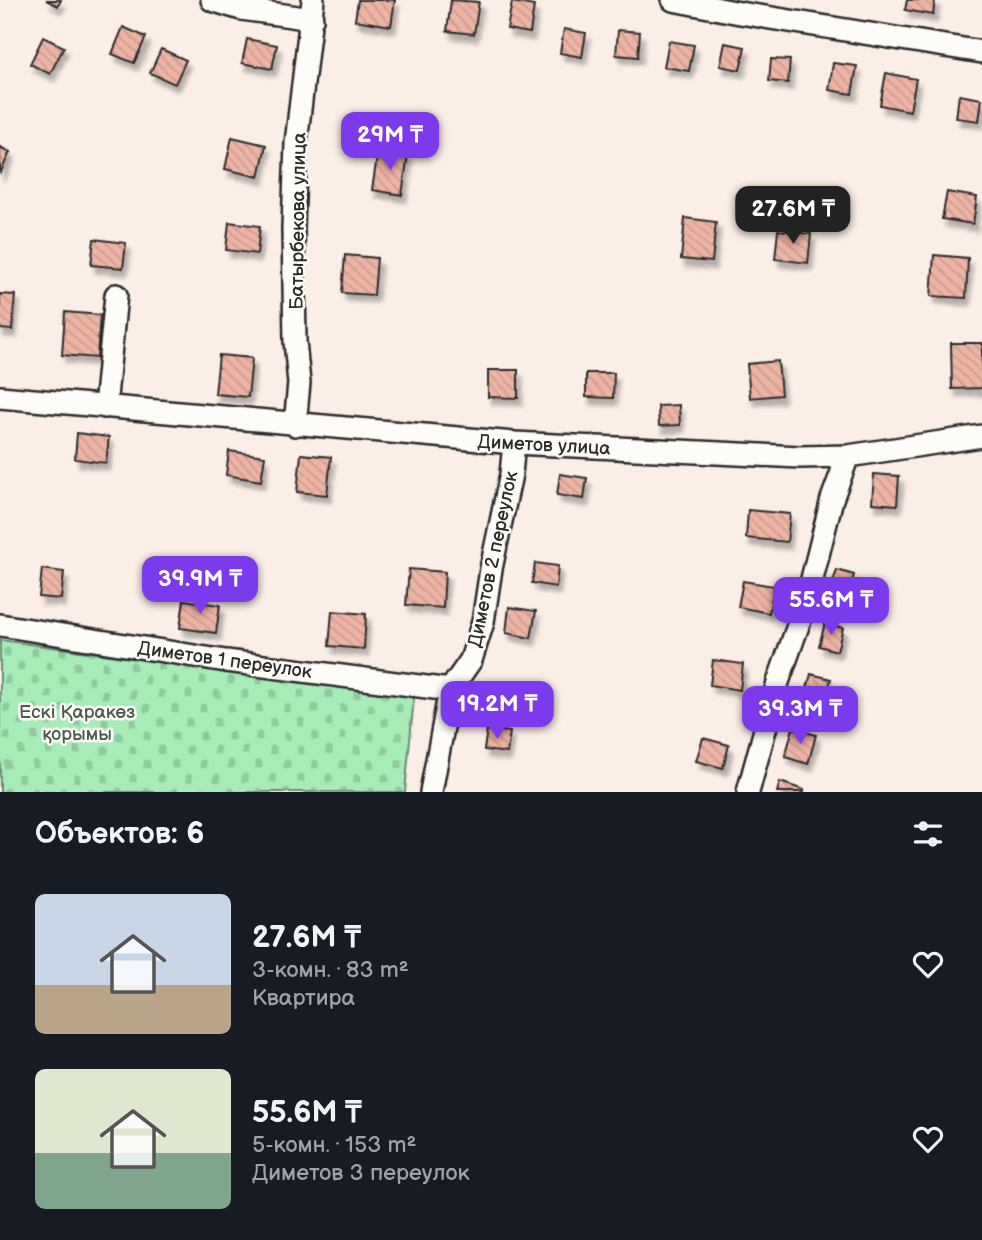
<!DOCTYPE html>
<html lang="ru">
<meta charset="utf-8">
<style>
:root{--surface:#171b24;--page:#20242c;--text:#f1f3f6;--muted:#9ea1a6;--accent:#7c3aed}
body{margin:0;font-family:"Balsamiq Sans",sans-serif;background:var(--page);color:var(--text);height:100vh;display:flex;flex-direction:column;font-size:26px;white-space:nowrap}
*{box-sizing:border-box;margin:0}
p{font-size:23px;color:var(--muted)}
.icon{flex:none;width:38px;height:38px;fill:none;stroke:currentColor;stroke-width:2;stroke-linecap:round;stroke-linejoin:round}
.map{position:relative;height:792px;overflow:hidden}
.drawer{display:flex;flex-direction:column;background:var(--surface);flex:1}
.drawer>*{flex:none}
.price{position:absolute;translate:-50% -60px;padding:0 16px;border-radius:14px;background:var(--accent);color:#fff;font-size:23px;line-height:46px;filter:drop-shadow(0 2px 4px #0008)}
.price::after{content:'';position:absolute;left:50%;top:42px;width:21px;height:16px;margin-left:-10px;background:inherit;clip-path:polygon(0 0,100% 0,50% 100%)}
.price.on{background:#222;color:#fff}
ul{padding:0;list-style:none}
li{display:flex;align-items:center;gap:21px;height:175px;padding:0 35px}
li span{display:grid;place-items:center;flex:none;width:196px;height:140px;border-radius:10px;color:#555}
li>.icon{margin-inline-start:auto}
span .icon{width:84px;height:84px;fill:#fffc;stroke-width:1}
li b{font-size:30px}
h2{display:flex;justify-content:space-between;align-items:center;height:84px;padding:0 35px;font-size:30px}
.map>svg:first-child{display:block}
</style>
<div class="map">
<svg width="982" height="792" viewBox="0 0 982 792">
<defs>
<pattern id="cemetery-stones" width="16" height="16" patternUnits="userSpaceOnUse" patternTransform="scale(1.75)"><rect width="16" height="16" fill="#a7ecb7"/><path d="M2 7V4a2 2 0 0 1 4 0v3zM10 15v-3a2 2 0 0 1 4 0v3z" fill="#90cb9e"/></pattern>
<pattern id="building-back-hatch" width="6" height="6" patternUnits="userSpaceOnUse" patternTransform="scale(1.75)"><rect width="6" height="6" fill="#edb4a4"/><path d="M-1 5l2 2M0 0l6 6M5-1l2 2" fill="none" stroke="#cb9b8d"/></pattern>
<filter id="shadow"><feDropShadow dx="4" dy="7" stdDeviation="2" flood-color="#0004"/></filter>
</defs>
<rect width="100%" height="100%" fill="#faeee6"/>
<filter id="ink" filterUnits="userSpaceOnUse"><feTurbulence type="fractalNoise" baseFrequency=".0143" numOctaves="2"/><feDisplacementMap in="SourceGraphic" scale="14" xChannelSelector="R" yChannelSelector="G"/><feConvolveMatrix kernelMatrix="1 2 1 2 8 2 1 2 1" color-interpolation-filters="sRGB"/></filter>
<g filter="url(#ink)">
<polygon fill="url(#cemetery-stones)" stroke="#698c71" stroke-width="2" points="0,640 414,697 405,792 0,792"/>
<g fill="url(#building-back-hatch)" stroke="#2b2b2b" stroke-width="2" filter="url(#shadow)">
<polygon points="46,0 61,0 58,6"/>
<polygon points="358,0 395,0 391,26 355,20"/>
<polygon points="451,0 479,2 474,34 447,31"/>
<polygon points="907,0 935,0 933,15 905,10"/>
<polygon points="512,2 534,6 530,33 507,29"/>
<polygon points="123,27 146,37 134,63 112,54"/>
<polygon points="564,29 586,33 582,57 560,53"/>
<polygon points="618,30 640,32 638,57 616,55"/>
<polygon points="43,37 64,47 50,74 30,64"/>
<polygon points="247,39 277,45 272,69 242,63"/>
<polygon points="669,41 694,45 689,71 664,67"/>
<polygon points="725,43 745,47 740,70 720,66"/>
<polygon points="161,49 186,60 175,84 150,73"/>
<polygon points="771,59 790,60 788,83 769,81"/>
<polygon points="833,63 857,66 852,94 829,90"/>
<polygon points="886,73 916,79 910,111 880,105"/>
<polygon points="959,95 982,99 979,121 956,118"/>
<polygon points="232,137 266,145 259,177 225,169"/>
<polygon points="0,147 10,152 0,174"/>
<polygon points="378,150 408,154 402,195 372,190"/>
<polygon points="947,192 977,197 973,224 942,219"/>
<polygon points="685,218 716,222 712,262 681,259"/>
<polygon points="229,222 260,226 257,254 226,250"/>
<polygon points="778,230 811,234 808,263 775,259"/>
<polygon points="94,239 126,243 123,268 91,265"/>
<polygon points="345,255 377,258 374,295 342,293"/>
<polygon points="934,255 968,258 966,298 931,296"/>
<polygon points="0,294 15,295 12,330 0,329"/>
<polygon points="65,312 100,315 97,358 62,355"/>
<polygon points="951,343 982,343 982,388 952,389"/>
<polygon points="219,355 252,358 248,397 215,394"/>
<polygon points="778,361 781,395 750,398 747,364"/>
<polygon points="488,370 518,370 518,398 488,397"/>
<polygon points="586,373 614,373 613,398 586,397"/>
<polygon points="679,405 680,425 659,426 658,406"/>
<polygon points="77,433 109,437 106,463 75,459"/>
<polygon points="229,451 265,456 261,481 226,475"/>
<polygon points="301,454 331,457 327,495 297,492"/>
<polygon points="560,474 587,478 584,499 557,495"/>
<polygon points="874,474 899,476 897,505 872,503"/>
<polygon points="748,510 790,514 787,542 746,538"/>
<polygon points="535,563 558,566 556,587 532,583"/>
<polygon points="42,569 64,572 61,599 39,597"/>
<polygon points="409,569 445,572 443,608 406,605"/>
<polygon points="837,570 854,575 848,596 830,591"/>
<polygon points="743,581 774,586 769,613 738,607"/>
<polygon points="184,600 220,605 216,633 180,628"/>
<polygon points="509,607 536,611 531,638 506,633"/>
<polygon points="332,611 366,614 364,649 329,646"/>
<polygon points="825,623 843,628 837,651 819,646"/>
<polygon points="713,660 743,664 740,690 710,685"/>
<polygon points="811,674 831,679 824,705 804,699"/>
<polygon points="793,728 816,735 808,764 785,757"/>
<polygon points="487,729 510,732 507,753 484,750"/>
<polygon points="703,738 729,745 723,768 696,761"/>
<polygon points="780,782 804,790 804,792 777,792"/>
</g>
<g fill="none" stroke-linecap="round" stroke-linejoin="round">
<g stroke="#2b2b2b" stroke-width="26">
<g id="minor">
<polyline points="212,0 241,9 312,19"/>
<polyline points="673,0 740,13 982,52"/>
<polyline points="0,397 514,443 800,457 848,456 982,436"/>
<polyline points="105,407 116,295"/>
<polyline points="295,425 299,383 295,341 293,228 296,143 313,0"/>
<polyline points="0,625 226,661 450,690"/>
<polyline points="431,792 450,690 471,660 483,622 491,569 511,474 514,443"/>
<polyline points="748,792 778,682 806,603 832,499 848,456"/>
</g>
</g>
<use href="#minor" stroke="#fdfcf7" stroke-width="21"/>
</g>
</g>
<g text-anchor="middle" stroke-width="5" stroke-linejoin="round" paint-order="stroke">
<g font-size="19" fill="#2b2b2b" stroke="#fdfcf7">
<text transform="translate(297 221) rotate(-89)" y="7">Батырбекова улица</text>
<text transform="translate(544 444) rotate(3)" y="7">Диметов улица</text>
<text transform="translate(492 559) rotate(-78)" y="7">Диметов 2 переулок</text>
<text transform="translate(225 659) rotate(8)" y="7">Диметов 1 переулок</text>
</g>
<g font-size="19" fill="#4a5b4e" stroke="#fdfcf7">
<text x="77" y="718">Ескі Қаракөз<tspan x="77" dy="22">қорымы</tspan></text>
</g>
</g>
</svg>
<b class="price" style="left:390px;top:172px">29M ₸</b>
<b class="price on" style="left:793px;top:246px">27.6M ₸</b>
<b class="price" style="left:200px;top:616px">39.9M ₸</b>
<b class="price" style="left:831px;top:637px">55.6M ₸</b>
<b class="price" style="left:497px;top:741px">19.2M ₸</b>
<b class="price" style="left:800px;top:746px">39.3M ₸</b>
</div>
<section class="drawer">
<h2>Объектов: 6<svg class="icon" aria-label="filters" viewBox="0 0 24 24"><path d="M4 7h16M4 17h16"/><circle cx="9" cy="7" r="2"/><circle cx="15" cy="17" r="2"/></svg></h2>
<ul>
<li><span style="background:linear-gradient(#c9d6e8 65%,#b9a48a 0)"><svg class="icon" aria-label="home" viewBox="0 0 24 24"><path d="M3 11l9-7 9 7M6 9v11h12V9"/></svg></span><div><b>27.6M ₸</b><p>3-комн. · 83 m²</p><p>Квартира</p></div><svg class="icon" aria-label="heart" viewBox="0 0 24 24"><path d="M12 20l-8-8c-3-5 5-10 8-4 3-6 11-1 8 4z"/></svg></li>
<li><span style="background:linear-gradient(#dfe7d0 60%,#7fa58c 0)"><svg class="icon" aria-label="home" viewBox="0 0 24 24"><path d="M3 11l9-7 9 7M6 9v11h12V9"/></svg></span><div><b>55.6M ₸</b><p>5-комн. · 153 m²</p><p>Диметов 3 переулок</p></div><svg class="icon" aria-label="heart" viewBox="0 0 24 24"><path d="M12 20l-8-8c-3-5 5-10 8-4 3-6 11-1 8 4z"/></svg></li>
</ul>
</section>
